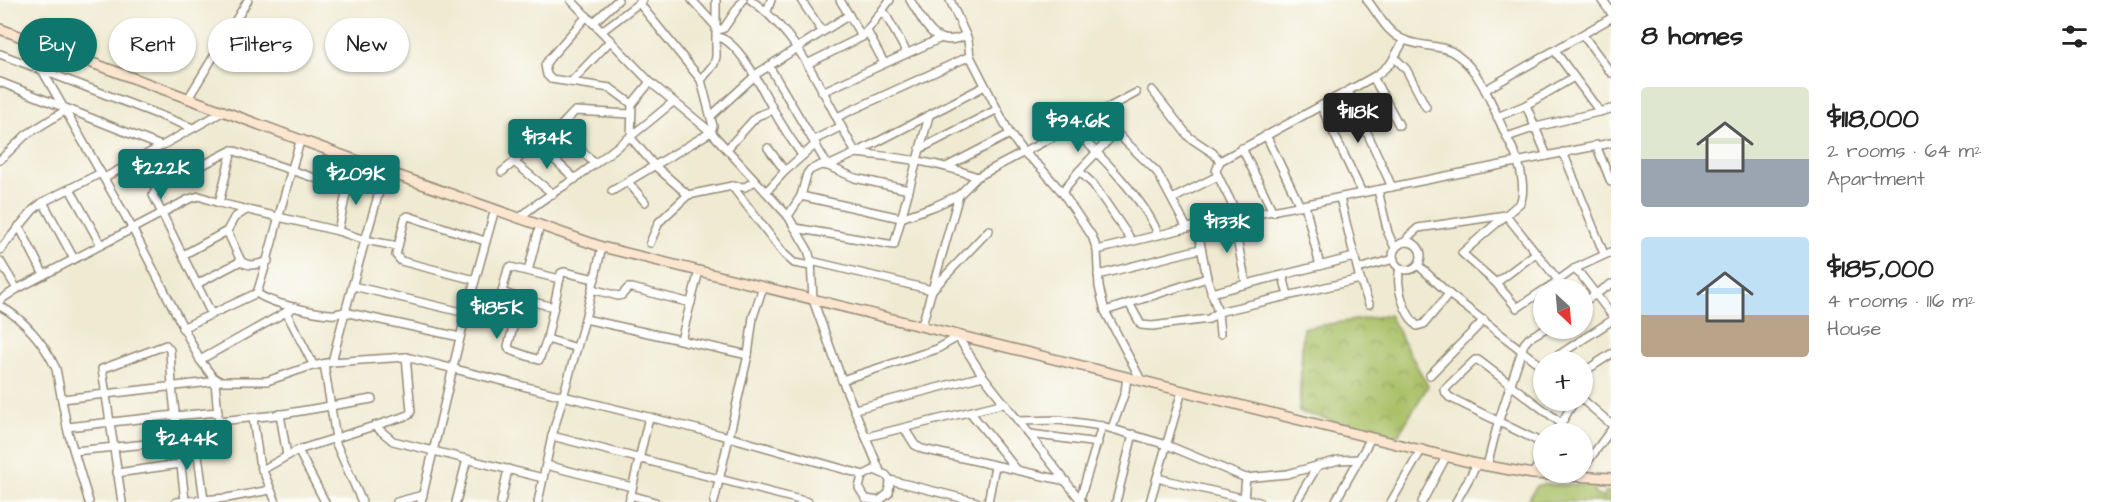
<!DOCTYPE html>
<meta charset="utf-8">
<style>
:root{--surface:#fff;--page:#f2f2f2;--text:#222;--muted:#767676;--accent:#0f766e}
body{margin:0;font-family:"Architects Daughter",sans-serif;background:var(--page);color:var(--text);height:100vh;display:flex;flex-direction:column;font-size:22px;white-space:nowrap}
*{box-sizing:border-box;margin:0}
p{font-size:20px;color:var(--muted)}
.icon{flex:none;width:33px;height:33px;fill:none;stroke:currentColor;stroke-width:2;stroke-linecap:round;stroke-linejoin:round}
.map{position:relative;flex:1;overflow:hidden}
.details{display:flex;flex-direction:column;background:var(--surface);width:510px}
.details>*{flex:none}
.guide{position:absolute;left:18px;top:18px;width:570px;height:54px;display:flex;gap:12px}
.needle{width:39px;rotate:154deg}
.fabs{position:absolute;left:1533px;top:279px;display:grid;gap:12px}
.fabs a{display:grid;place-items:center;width:60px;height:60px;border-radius:50%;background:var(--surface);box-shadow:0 2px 4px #0004;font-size:30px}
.price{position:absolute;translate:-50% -51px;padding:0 14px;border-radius:6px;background:var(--accent);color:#fff;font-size:20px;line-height:39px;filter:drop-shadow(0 2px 3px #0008)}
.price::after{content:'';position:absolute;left:50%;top:36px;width:18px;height:14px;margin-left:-9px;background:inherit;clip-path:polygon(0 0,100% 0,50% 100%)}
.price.active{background:#222;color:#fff}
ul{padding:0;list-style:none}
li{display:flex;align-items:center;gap:18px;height:150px;padding:0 30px}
li span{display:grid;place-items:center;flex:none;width:168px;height:120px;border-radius:6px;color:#555}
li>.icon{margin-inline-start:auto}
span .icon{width:72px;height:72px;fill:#fffc;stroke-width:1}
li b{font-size:26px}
h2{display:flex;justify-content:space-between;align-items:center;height:72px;padding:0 30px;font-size:26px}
.chip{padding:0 21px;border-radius:27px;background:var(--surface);box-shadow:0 2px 4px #0004;font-size:21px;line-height:54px}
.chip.active{background:var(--accent);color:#fff}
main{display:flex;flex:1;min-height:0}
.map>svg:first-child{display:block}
</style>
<main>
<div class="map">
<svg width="1611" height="502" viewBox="0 0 1611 502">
<defs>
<pattern id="park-crowns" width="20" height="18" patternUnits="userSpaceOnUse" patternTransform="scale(1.5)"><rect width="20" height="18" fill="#a8bf65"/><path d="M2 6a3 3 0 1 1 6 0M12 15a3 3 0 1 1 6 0" fill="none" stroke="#8a9b53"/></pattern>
</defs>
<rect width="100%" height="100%" fill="#fdfcf7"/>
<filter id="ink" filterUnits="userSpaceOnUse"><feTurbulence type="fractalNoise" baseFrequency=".0167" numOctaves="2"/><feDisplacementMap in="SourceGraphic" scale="12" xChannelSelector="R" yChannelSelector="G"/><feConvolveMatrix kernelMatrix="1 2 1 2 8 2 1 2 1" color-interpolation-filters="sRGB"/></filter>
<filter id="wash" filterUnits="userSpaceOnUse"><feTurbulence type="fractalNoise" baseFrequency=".008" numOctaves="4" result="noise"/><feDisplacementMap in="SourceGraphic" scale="24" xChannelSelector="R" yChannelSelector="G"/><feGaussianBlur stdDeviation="1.35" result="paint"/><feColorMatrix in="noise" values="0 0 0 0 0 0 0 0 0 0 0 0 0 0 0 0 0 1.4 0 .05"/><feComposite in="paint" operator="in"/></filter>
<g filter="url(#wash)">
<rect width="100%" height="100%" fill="#efead1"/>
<polygon fill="#a8bf65" stroke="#727442" stroke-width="1.5" points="1537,485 1598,485 1593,493 1603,498 1606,491 1611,491 1611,502 1527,502"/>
<polygon fill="url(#park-crowns)" stroke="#727442" stroke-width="1.5" points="1389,315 1428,386 1397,437 1299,412 1303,328"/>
</g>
<g filter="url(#ink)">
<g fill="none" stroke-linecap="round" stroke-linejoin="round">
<g stroke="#958a78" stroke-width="10">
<g id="minor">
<polyline points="571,0 650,82 711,132 788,216 808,250 811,261 813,300 842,380 880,471"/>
<polyline points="692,0 719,30 724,28 743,0"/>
<path d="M 751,0 C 803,37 825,100 856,153 C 900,158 935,161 977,177"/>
<polyline points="801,0 822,31"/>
<polyline points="840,0 862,37"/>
<path d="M 910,0 C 925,23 934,51 966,35"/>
<polyline points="950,0 968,40 970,56 1010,134 1023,152 1040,167 1062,192 1092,236 1097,250 1099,287 1105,311 1141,380"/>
<path d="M 1367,0 C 1378,13 1385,30 1400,38 C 1417,48 1442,43 1457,55 C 1482,73 1492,106 1505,133 C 1509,142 1515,152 1518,162 C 1522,173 1525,193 1520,203 L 1462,253 L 1496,283 L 1517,308 L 1544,290"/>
<polyline points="883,10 907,53"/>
<polyline points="767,11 771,0"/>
<polyline points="587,16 549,59 545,65 547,75 551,79 610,88 632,104"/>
<polyline points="593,23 618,0"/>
<polyline points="602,31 643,0"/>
<polyline points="867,31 884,63"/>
<polyline points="1583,35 1611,73"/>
<path d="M 717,37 C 740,39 768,101 779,120 C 786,132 794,144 802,155"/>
<polyline points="1555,51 1600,112"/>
<polyline points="0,54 193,128"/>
<polyline points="1395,58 1406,69 1426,107"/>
<polyline points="807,64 862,37 890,0"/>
<polyline points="769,66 828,166 855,178 909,190"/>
<polyline points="42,70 130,224 200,360 212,376 219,381"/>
<polyline points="1373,77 1399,125"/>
<polyline points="701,80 714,64 716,57 716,0"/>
<polyline points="0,82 161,146"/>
<polyline points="571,82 611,40"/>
<polyline points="650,82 632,104 631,138 654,165 688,195 732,186 745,187 755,181"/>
<polyline points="1152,90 1189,137 1213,153 1220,161"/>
<polyline points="1485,90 1611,18"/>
<polyline points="1348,91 1392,187"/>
<polyline points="822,92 939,39"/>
<polyline points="189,97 248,0"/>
<polyline points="1526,105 1547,156"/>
<polyline points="1321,106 1362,193"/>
<polyline points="1096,113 1157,172 1187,228"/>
<polyline points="711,116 758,73 849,15"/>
<polyline points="837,117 970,56"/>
<polyline points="1497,117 1526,105 1574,77"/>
<polyline points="559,128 595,164"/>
<polyline points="1266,135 1300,206"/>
<polyline points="1507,137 1536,127 1611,109"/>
<polyline points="814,140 840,127"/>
<path d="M 1085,141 C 1107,162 1150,208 1158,235"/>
<polyline points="537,143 575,179"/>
<polyline points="1596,145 1611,182"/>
<polyline points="768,148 785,171"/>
<polyline points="1242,148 1273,212"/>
<polyline points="727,149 757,116 773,110"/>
<polyline points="920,149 996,110"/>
<polyline points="1563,152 1604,254"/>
<polyline points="0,160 26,135 66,110"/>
<polyline points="514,162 553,194"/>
<polyline points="948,166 1010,134"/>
<polyline points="1079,171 1093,184 1132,241"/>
<polyline points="502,172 537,143 559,128 575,111 630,114"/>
<polyline points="104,178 224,111"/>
<polyline points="628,182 645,202"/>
<polyline points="732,186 784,254 794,263 811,266"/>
<polyline points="70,189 101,245"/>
<polyline points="1378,190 1388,233 1395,248"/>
<polyline points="612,191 711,132 713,126 701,80 639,3"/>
<polyline points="766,192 785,171 816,144"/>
<polyline points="1062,192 1079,171 1116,132"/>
<polyline points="801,196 901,218 935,206 959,195 977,177 1136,93"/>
<polyline points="1340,198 1360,279 1369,304"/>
<polyline points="1172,199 1218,176"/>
<polyline points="43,202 74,259"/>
<polyline points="219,203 232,150"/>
<polyline points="1305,205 1320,266"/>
<path d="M 246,210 L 234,218 L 227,231 L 241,261 C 249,268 259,264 268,261"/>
<polyline points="788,216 801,196 807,174 810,170 821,165 828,166 856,153 985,86"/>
<path d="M 520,218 C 537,201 558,191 577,177 C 610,153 642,128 673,102"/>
<polyline points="1239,218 1218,176 1216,171 1220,161 1377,75 1391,63 1404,40"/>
<polyline points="1233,219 1246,284"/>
<polyline points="19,226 44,275"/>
<polyline points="1197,226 1207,278 1218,312 1220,334"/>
<polyline points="795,228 894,245 929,116"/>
<polyline points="1406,241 1409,236 1418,228 1506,215 1558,280"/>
<circle cx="1407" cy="256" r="14"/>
<polyline points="650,243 659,222 688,195"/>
<polyline points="0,250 33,210 43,202 101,173"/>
<polyline points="1097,250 1187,228 1611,143"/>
<polyline points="183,255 227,231"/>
<polyline points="0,261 17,289 189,199 199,196 219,203 338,231 365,240 397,246"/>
<polyline points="811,261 932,290 989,230"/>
<polyline points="1418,265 1449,294 1544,368"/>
<path d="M 1400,268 C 1395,286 1404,313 1417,326 L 1424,324 L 1449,294"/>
<polyline points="1358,269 1394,259"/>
<polyline points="1574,269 1581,275 1611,314"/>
<polyline points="528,271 540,225"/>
<polyline points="1098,275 1200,249"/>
<polyline points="1283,276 1288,295"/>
<polyline points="475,280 401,261 396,255 405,218 408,216 485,241"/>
<polyline points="1496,283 1536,253"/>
<polyline points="197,284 241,261"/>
<polyline points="353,286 466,313"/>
<polyline points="592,289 618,296 622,295 628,288 632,288 691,303"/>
<polyline points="1545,290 1574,269 1611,252"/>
<path d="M 257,293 C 268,303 315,313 330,314 C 335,315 340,313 344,312 L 460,337"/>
<polyline points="1211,293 1354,257"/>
<polyline points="521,299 502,292 508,269 510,267 560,279"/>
<polyline points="0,300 17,289"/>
<polyline points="1129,303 1141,325 1152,326 1209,319 1218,312 1360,279"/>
<polyline points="1582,303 1611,284"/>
<polyline points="468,305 516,317"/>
<path d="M 0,306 C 24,319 45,344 56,369 L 68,432 L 89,502"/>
<polyline points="1105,311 1207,278"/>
<polyline points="286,312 314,366"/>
<polyline points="211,313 153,195 156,189 232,150 344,188 346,194 338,231"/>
<polyline points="585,319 748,355"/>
<polyline points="922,325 959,195"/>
<path d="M 182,328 L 257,293 C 274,242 284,190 301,139"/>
<polyline points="956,334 983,376 1082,502"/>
<polyline points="547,339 539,360 510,350 508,346 521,299 554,307"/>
<polyline points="681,340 699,271"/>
<polyline points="577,348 547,339 561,273 564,272 595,279"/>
<polyline points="200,360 295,307"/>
<path d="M 332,362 C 348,298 367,235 385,171"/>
<polyline points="1548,362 1611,321"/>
<polyline points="324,364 336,438"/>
<polyline points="1582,373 1611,354"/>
<polyline points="1430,375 1484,320"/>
<polyline points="842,380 937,349 958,337"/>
<polyline points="62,399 219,381 267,381 308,367 332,362 406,357 729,437 864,475"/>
<polyline points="1582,399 1611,424"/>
<polyline points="855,409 983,376"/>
<polyline points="970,412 1017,470"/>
<polyline points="280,414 287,456"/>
<polyline points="175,416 218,412"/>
<polyline points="253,418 259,461 276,502"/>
<polyline points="219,421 277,415 372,399"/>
<polyline points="1018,421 1059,420 1102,426 1167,445 1246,478 1287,474 1339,460 1359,459"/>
<polyline points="375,426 393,441 543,478"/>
<polyline points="67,427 175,415"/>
<polyline points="904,428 915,445 922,449 1066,481"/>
<polyline points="1112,428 1125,392 1127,377"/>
<polyline points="1030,434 1098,443"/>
<polyline points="1555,434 1575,400"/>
<polyline points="552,436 808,502"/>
<polyline points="866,437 1005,403"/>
<polyline points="334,439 362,502"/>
<polyline points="196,440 204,500"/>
<polyline points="1544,444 1449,397 1444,390 1475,360 1478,360 1561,423"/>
<polyline points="298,450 325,502"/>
<polyline points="74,451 220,437 215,382"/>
<polyline points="546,465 632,487"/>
<polyline points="1487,466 1498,423 1524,344 1529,338 1546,328"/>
<polyline points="1582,469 1611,430"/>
<polyline points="262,470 298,450 409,415 411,411 406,357"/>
<polyline points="117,473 180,464"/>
<polyline points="1533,474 1544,454"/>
<polyline points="1157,478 1259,502"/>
<polyline points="890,480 889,493 879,501 866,499 859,488 862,476 874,470 886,475 890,480 977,502"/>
<polyline points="630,495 655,502"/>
<polyline points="1244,498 1246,478"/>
<polyline points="1080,499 1102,426"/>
<polyline points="122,502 102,369 166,345 170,350 172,386 185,501"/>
<polyline points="176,502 227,498 270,490"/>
<polyline points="397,502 423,495"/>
<polyline points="421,502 466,313 495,209"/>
<polyline points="456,502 467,459"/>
<polyline points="501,502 508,469"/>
<polyline points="538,502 552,436 585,319 602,247"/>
<polyline points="629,502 649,417"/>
<polyline points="714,502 748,355 753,317 763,287"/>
<polyline points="988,502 995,466"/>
<polyline points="1116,502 1133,434"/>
<polyline points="1150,502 1182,391"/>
<polyline points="1296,502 1318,465"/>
<polyline points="1335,502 1371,438"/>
<polyline points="1391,502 1422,449"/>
<polyline points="1422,502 1446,457"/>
<polyline points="1456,502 1477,464"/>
</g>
</g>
<g stroke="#958a78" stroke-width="11">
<polyline id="tertiary" points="1602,0 1611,12"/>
</g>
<g stroke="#958a78" stroke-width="12">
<polyline id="secondary" points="0,29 385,171 602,247 1477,464 1533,474 1611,478"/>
</g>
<use href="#minor" stroke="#fff" stroke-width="7"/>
<use href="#tertiary" stroke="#fff" stroke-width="8"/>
<use href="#secondary" stroke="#fbe5cf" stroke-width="9"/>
</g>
</g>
</svg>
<div class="fabs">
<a><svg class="needle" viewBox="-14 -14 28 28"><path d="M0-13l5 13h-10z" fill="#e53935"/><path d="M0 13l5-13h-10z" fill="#767676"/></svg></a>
<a>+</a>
<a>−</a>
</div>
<b class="price active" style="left:1358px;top:144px">$118K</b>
<b class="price" style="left:1078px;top:153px">$94.6K</b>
<b class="price" style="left:547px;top:170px">$134K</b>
<b class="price" style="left:161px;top:200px">$222K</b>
<b class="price" style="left:356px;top:206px">$209K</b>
<b class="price" style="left:1227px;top:254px">$133K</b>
<b class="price" style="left:497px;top:340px">$185K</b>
<b class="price" style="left:187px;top:471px">$244K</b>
<div class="guide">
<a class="chip active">Buy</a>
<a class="chip">Rent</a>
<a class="chip">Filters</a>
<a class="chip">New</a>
</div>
</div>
<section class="details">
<h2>8 homes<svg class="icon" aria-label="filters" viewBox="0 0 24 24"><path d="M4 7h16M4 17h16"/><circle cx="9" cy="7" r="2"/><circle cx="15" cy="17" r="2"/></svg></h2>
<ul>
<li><span style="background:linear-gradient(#dfe7d0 60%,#9aa5b1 0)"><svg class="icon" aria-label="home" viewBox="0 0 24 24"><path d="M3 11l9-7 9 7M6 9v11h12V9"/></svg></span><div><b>$118,000</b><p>2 rooms · 64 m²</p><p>Apartment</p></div></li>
<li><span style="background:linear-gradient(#bfe0f5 65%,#b9a48a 0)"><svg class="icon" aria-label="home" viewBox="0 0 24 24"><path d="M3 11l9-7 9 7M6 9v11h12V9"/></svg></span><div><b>$185,000</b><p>4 rooms · 116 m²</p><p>House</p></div></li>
</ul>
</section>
</main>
